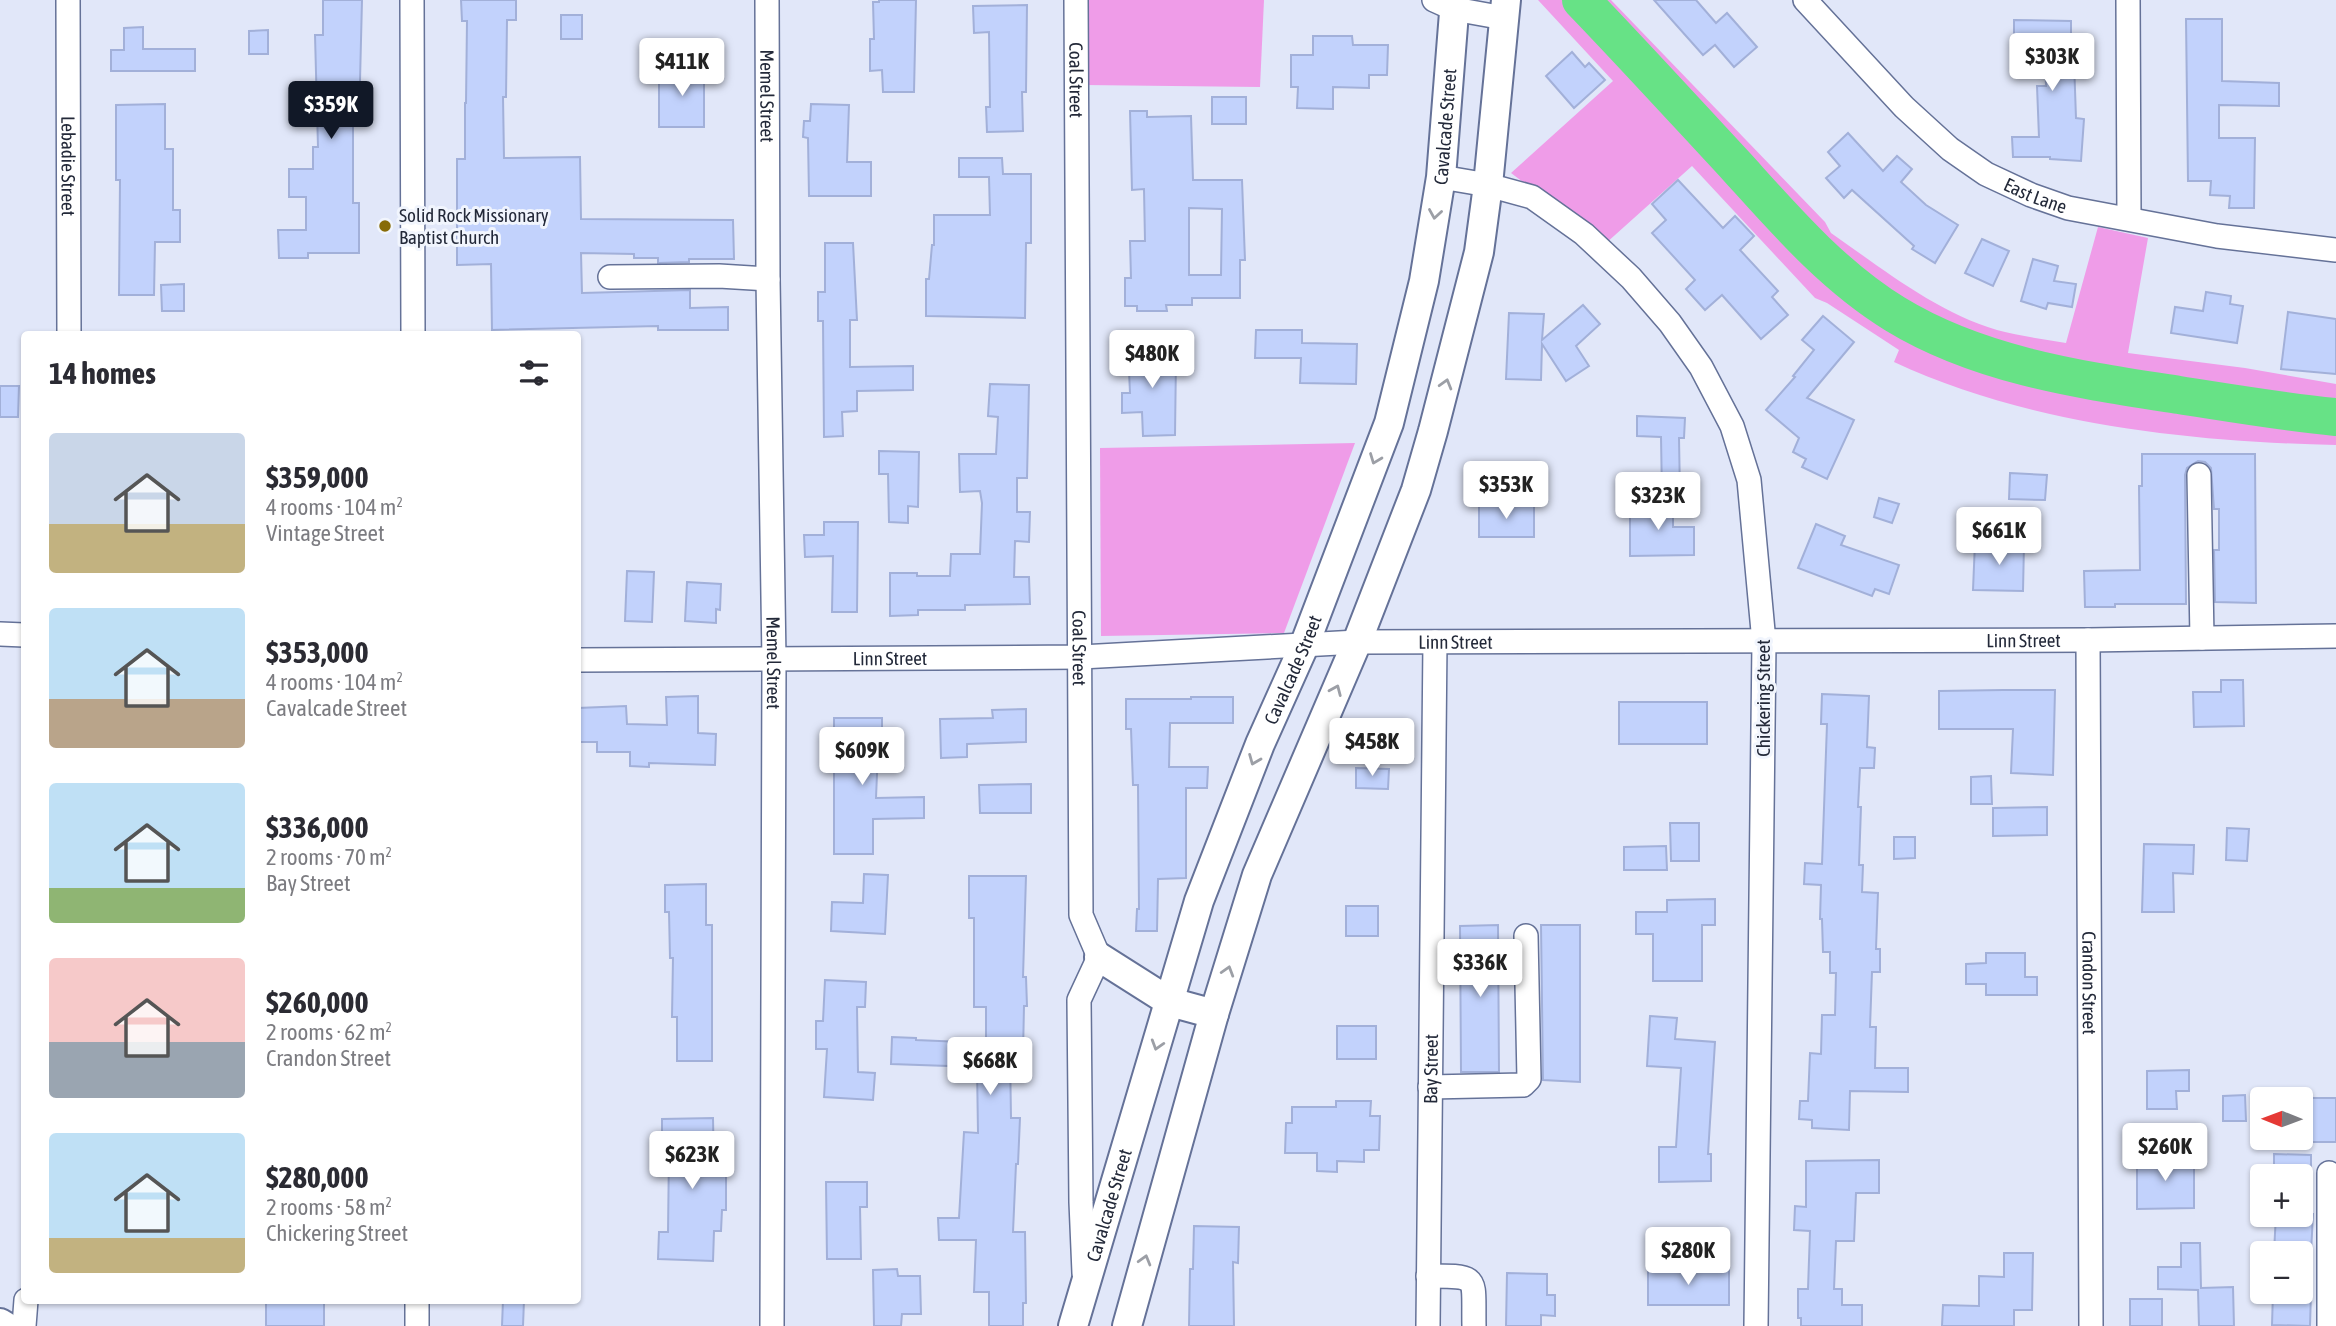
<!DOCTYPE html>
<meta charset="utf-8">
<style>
:root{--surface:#fff;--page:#f2f2f3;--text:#2b2b33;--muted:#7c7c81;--accent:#111827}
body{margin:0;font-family:"Asap Condensed",sans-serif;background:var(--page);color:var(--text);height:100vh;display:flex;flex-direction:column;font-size:26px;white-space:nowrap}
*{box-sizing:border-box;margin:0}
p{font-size:23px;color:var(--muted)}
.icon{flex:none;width:38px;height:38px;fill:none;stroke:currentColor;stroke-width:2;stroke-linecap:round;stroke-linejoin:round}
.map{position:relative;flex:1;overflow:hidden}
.details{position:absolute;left:21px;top:331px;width:560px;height:973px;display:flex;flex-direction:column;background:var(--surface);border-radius:7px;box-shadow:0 2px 5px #0004}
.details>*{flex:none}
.needle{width:46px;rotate:271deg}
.fabs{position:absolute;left:2250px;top:1087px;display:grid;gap:14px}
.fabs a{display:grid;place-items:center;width:63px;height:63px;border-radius:7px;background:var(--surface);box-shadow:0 2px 5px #0004;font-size:35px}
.price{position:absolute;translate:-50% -60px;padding:0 16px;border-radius:7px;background:#fff;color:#222;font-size:23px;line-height:46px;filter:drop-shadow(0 2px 4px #0008)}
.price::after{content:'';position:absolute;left:50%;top:42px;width:21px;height:16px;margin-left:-10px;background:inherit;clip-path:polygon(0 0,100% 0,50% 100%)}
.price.current{background:var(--accent);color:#fff}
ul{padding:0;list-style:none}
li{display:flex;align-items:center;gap:21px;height:175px;padding:0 28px}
li span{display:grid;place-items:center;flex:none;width:196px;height:140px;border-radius:7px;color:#555}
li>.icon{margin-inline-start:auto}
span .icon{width:84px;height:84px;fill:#fffc;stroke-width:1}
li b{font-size:30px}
h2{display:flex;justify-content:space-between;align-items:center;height:84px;padding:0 28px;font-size:30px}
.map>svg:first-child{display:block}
</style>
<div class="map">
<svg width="2336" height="1326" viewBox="0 0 2336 1326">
<rect width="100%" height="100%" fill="#e1e7f9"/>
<g fill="#ef9ce8">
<polygon points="1083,0 1264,0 1260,87 1084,85"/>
<path d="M 1538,0 L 1611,0 L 1825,222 L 1831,233 C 1883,269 1936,312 1997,330 C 2019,336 2043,339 2066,343 L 2098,227 L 2148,238 L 2128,353 L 2245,368 L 2336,384 L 2336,445 C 2191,442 2026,424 1894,362 L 1899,350 L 1827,303 L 1815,298 L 1692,166 L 1605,244 L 1511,173 L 1613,81 Z"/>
<polygon points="1355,443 1284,633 1101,636 1100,448"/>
</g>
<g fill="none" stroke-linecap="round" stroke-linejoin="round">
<path stroke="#67e286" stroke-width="38" d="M 1581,0 C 1634,55 1685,111 1737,167 C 1785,220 1833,276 1895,314 C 1980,366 2082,380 2179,395 C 2231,403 2283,412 2336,417"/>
</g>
<g fill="#c2d2fc" stroke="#a2b0d9" stroke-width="2" fill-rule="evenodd">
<polygon points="323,0 362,0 359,121 353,121 353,203 359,203 359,253 308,253 308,258 279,258 278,230 306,230 306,197 289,197 289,169 313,169 313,147 318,147 315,35 323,35"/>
<polygon points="461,0 516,0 516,20 507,20 506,97 503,97 504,158 580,157 581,219 733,220 734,259 689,259 689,262 658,263 658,258 634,258 634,254 581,253 582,293 690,290 690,308 728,307 728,330 658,330 658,326 492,330 491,264 457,265 457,159 465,159 465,103 466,103 467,21 462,21"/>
<polygon points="879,0 916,0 914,92 883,92 882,70 870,71 870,39 874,39 873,2 879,2"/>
<polygon points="1654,0 1696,0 1716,23 1727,13 1757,47 1734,67 1715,45 1703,55"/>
<polygon points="1027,5 1026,92 1022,92 1023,131 987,132 986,107 990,107 989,32 974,33 973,6"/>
<rect x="561" y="15" width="21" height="24"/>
<polygon points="2186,19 2222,19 2222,81 2279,83 2279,106 2219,105 2219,138 2255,138 2254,208 2229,208 2230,196 2210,195 2211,181 2188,181"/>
<polygon points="2014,20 2071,21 2071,61 2074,61 2076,118 2084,119 2081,161 2050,159 2050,157 2013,157 2012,137 2039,137 2037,86 2046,86 2045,50 2014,49"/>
<polygon points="143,27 143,49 195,49 195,71 111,71 111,50 124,50 124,28"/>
<polygon points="268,30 268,54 249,54 249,31"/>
<polygon points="1313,36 1352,36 1353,45 1388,45 1387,75 1369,75 1369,88 1333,87 1333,109 1297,108 1298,87 1291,87 1291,55 1313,55"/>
<polygon points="1572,52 1585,67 1589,63 1605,80 1574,108 1546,76"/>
<rect x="659" y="70" width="45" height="57"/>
<rect x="1212" y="97" width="34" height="27"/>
<polygon points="165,104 165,149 173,149 173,210 180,210 180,242 155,242 154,295 119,295 120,180 116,180 116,105"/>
<polygon points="811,104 849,105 847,162 871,162 871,196 809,196 808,138 803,137 804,121 810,121"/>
<path d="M 1130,111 L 1147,111 L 1147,117 L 1191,116 L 1193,180 L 1242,180 L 1245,260 L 1240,260 L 1240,298 L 1192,298 L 1192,305 L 1166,305 L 1167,311 L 1137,311 L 1137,306 L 1125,306 L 1125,278 L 1131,278 L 1130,241 L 1145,241 L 1144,189 L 1132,190 ZM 1189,208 L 1222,209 L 1221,275 L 1189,275 Z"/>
<polygon points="1848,133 1883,171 1897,156 1912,169 1901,182 1926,205 1958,225 1935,263 1912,249 1914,246 1852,190 1844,198 1826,178 1840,166 1828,152"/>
<polygon points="959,158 1002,158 1003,174 1031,174 1031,243 1026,243 1025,318 926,316 926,279 929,279 932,245 934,245 934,215 990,215 989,177 959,177"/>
<polygon points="1678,180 1723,228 1735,216 1754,236 1740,250 1778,291 1772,297 1788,315 1761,339 1722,295 1705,310 1686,289 1695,280 1652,233 1666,220 1652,204"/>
<polygon points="1982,239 2009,251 1993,286 1965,273"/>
<polygon points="825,243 853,243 857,320 850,320 850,367 913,366 913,390 857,391 857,411 842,412 843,436 824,437 823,321 818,321 818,292 825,292"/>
<polygon points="2033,259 2058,266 2054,281 2076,284 2072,307 2048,303 2046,309 2021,301"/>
<polygon points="184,284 184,311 162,311 161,285"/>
<polygon points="2206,292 2231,296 2230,304 2243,306 2237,343 2171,333 2175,307 2203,311"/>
<polygon points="1583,305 1600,324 1576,346 1589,366 1566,381 1542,344 1541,380 1506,379 1509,313 1544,314 1542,340"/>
<polygon points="2288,312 2336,319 2336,374 2281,369"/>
<polygon points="1823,316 1854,342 1807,398 1854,420 1827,479 1802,467 1806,459 1793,452 1799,438 1766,410 1795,377 1793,376 1814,350 1802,340"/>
<polygon points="1256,330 1302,330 1302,343 1357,344 1356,384 1300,383 1301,358 1255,358"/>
<polygon points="1171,346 1171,358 1176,358 1175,435 1143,436 1142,412 1122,413 1122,393 1130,393 1128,349"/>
<polygon points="990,384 1029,385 1027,478 1017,478 1017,512 1030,512 1029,542 1015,541 1014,577 1029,577 1030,604 965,605 965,610 918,610 918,615 890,616 890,573 917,573 917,576 950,576 951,554 980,554 982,503 980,491 960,492 959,454 996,454 998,417 988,416"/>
<polygon points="0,386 19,386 18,417 0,417"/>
<polygon points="1637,416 1685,418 1684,438 1679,438 1680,494 1662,495 1661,437 1637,436"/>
<polygon points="879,451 919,452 918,507 908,506 908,523 889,522 888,474 879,474"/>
<polygon points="2142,454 2255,454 2256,603 2215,602 2214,550 2219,550 2219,509 2214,509 2211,468 2205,462 2198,461 2187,468 2185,475 2186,604 2115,604 2115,607 2085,607 2084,571 2140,570 2139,486 2142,486"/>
<polygon points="2010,473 2047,475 2045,500 2009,499"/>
<polygon points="1879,498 1899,504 1892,523 1874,517"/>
<polygon points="1673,504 1673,527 1694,527 1694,555 1630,556 1630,505"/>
<rect x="1479" y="505" width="55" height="32"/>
<polygon points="824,522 858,522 857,612 832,612 833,556 805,557 804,535 824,535"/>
<polygon points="1816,524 1845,536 1841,545 1899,565 1889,594 1875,589 1872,596 1798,568"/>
<polygon points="1975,542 2024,544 2023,591 1973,590"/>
<polygon points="627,571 654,572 652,622 625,621"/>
<polygon points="687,582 721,584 720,610 716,609 716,623 685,621"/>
<polygon points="2221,680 2243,680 2244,726 2194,727 2193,692 2221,692"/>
<polygon points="2003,690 2055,690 2053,775 2011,773 2013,729 1939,729 1939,691"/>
<polygon points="1822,694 1869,696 1867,747 1875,748 1874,768 1860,768 1858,807 1861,807 1859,865 1863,865 1862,892 1878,893 1876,949 1880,949 1880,972 1872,972 1870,1027 1876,1027 1875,1068 1908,1068 1908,1092 1850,1091 1849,1130 1812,1128 1812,1120 1799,1119 1800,1101 1808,1101 1810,1053 1821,1054 1822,1015 1835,1015 1836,973 1830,973 1830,952 1823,952 1822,919 1820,919 1821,885 1804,884 1805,863 1822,864 1827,724 1821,724"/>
<polygon points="698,696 698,733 716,734 715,765 649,763 649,767 630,766 630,752 597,752 597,742 578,742 578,708 626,706 627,724 667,725 666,697"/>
<polygon points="1191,697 1233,697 1233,723 1170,723 1169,767 1208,767 1207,788 1186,788 1186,878 1158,879 1157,931 1136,931 1137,909 1139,909 1138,785 1133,785 1131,729 1126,729 1126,699 1191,699"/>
<rect x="1619" y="702" width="88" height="42"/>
<polygon points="1026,709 1026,742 967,744 967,757 941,758 940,719 993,718 992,710"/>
<polygon points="834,718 882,718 882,750 878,750 876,798 924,797 924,818 873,819 873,854 834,854"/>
<polygon points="1356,768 1389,769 1388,789 1356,788"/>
<polygon points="1991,776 1992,804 1971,804 1971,777"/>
<polygon points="1031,784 1031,813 980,813 979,785"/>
<polygon points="2047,807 2047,835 1993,836 1993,808"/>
<polygon points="1670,823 1699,823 1699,861 1671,861"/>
<polygon points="2227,828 2249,829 2247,861 2226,860"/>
<polygon points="1894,837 1915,837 1915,858 1894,859"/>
<polygon points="2144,844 2194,845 2193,874 2173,873 2174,912 2142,912"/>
<polygon points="1666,846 1667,870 1624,870 1624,847"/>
<polygon points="864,874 888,875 885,934 831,931 832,902 863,903"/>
<polygon points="969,876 1026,876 1023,977 1026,977 1027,1006 1024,1006 1023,1053 1010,1053 1011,1118 1020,1118 1018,1164 1016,1164 1013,1232 1025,1232 1026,1303 1023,1303 1023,1326 989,1326 989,1292 974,1292 976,1240 939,1240 938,1218 959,1218 964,1132 978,1133 977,1067 891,1064 892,1037 916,1038 916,1040 986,1043 986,1007 974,1007 974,918 969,918"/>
<polygon points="706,884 706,925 712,925 712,1061 677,1061 677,1017 672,1017 673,958 670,958 669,912 665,912 665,885"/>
<polygon points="1715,899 1715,925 1702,925 1702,981 1653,981 1653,934 1636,934 1636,912 1667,912 1667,900"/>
<rect x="1346" y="906" width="32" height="30"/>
<polygon points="1498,925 1499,1072 1461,1072 1460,926"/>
<polygon points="1541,925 1580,925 1580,1082 1543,1080"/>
<polygon points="1986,953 2025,953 2025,977 2037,977 2037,995 1986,995 1986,984 1966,984 1966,964 1986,963"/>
<polygon points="825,980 866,982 865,1007 857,1007 858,1072 875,1073 873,1100 824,1097 827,1049 816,1049 816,1021 823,1021"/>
<polygon points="1650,1016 1677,1018 1675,1039 1715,1042 1708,1154 1711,1154 1711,1181 1659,1182 1659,1147 1676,1147 1681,1068 1647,1066"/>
<rect x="1337" y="1026" width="39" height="33"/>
<polygon points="2189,1070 2189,1091 2176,1091 2177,1109 2147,1109 2147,1071"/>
<polygon points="2245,1095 2246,1121 2223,1121 2223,1096"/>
<polygon points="2305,1098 2336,1098 2336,1142 2301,1142 2301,1113 2304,1114"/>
<polygon points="1336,1101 1371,1101 1370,1116 1380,1116 1379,1150 1364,1150 1364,1162 1337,1161 1337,1172 1317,1171 1317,1153 1285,1153 1286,1123 1292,1123 1292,1107 1336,1107"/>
<polygon points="713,1118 714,1169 726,1169 726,1210 722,1210 721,1231 714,1231 713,1261 658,1259 659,1232 668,1232 669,1151 662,1151 662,1119"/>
<polygon points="2274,1154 2311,1155 2311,1176 2274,1176"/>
<polygon points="2137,1158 2194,1158 2194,1208 2137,1209"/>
<polygon points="1879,1160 1879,1193 1856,1193 1854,1241 1836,1241 1834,1289 1842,1289 1842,1305 1862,1305 1862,1326 1801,1326 1801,1318 1798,1318 1798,1289 1808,1289 1810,1231 1794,1230 1795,1206 1806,1207 1806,1161"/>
<polygon points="826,1182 867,1182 867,1207 860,1207 861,1259 827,1259"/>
<polygon points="2276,1214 2313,1214 2311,1253 2274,1253"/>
<polygon points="1194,1226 1239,1227 1238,1263 1233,1262 1234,1326 1189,1326 1190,1269 1193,1269"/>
<polygon points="2181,1243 2200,1243 2201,1288 2233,1287 2234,1326 2199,1326 2198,1290 2158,1289 2158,1267 2181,1267"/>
<polygon points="2004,1253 2033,1253 2032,1310 2014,1310 2014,1326 1942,1326 1943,1305 1979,1306 1979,1276 2004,1277"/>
<polygon points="1648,1268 1729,1269 1729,1305 1648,1305"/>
<polygon points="897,1269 898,1276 920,1276 921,1314 902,1314 901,1326 874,1326 873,1270"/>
<polygon points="1507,1273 1547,1274 1547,1295 1555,1295 1555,1316 1541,1315 1541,1326 1506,1326"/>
<polygon points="2273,1292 2311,1292 2310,1326 2272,1325"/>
<rect x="2130" y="1299" width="32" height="27"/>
<polygon points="292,1300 324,1300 324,1326 266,1326 266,1303 292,1303"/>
<polygon points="503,1300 524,1300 523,1326 502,1326"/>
</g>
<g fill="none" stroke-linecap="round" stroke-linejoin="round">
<g stroke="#657298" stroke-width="26">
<g id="minor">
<path id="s1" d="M 68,0 L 69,334"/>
<polyline points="412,0 413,334"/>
<path id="s2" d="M 767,0 L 768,279 L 774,660 L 772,1326"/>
<path id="s3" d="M 1076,0 L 1081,915 L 1099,957 L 1079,1000 L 1081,1202 L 1084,1273"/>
<polyline points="1434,0 1454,9 1504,18"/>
<path id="s4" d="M 1805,0 L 1904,107 L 1950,149 L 1986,174 L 2031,195 L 2068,208 L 2217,236 L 2336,250"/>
<polyline points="2128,0 2129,218"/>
<polyline points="1441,177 1488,185 1532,197 1584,234 1631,278 1670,323 1701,367 1732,426 1749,480 1764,642 1756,1326"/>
<polyline points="610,277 719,276 768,279"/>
<polyline points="2199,475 2202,638"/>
<polyline points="0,634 24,635"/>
<path id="s5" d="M 2088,640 L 2091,1326"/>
<path id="s6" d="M 578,660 L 1081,657 L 1357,642 L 2088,640 L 2336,636"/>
<polyline points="1430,1087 1523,1085 1529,1079 1526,936"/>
<polyline points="2329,1173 2329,1326"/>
<path d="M 1428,1276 C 1481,1276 1473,1276 1474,1326"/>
<polyline points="417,1300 417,1326"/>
<polyline points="24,1326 26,1300"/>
<path id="s7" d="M 1428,1326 L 1435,642"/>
</g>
</g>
<g stroke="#657298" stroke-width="32">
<g id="major">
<polyline points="1099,957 1170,1002 1214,1014"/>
<polyline points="0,1323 5,1326"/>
<path id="s8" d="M 1073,1326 L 1199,901 L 1260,744 L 1304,646 L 1389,423 L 1424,281 L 1441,177 L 1455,0"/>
<polyline points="1127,1326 1214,1014 1257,875 1357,642 1416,490 1433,431 1479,252 1488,185 1506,0"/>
</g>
</g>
<use href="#minor" stroke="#fff" stroke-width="23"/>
<use href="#major" stroke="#fff" stroke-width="28"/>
</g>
<defs><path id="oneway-chevron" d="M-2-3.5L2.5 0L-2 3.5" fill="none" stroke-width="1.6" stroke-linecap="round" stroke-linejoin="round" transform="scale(1.75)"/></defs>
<g stroke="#9c9fa6">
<use href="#oneway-chevron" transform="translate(1435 214) rotate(99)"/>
<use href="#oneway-chevron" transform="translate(1446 384) rotate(-74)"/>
<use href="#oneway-chevron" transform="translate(1375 459) rotate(111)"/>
<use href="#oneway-chevron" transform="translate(1336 690) rotate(-67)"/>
<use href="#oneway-chevron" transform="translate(1254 760) rotate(112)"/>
<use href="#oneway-chevron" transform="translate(1228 971) rotate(-73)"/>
<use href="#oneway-chevron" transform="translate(1157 1045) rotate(107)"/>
<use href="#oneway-chevron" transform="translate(1145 1260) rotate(-74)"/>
</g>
<circle fill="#876b08" stroke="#f1f5fd" stroke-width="2.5" cx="385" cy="226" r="7"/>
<g text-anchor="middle" stroke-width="6" stroke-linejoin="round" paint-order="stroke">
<g font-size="19" fill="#232939" stroke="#f1f5fd">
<text dy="7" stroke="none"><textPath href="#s3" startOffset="80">Coal Street</textPath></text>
<text dy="7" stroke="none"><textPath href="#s2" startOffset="96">Memel Street</textPath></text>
<text dy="7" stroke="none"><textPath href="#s8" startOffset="1260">Cavalcade Street</textPath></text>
<text dy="7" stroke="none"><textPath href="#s1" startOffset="166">Lebadie Street</textPath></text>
<text dy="7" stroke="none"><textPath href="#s4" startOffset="306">East Lane</textPath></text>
<text dy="7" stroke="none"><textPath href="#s6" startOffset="1446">Linn Street</textPath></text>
<text dy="7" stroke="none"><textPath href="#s6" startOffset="878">Linn Street</textPath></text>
<text dy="7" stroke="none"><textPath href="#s3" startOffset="648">Coal Street</textPath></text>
<text dy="7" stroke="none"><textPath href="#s6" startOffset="312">Linn Street</textPath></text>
<text dy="7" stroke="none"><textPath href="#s2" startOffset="663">Memel Street</textPath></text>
<text dy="7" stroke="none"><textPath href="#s8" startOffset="693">Cavalcade Street</textPath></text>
<text transform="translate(1763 698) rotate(-90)" y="7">Chickering Street</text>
<text dy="7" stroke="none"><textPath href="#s5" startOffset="343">Crandon Street</textPath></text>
<text dy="7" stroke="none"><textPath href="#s7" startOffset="257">Bay Street</textPath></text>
<text dy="7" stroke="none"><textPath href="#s8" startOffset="126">Cavalcade Street</textPath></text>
</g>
<g font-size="19" fill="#232939" stroke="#f1f5fd" text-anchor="start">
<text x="399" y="222">Solid Rock Missionary<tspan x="399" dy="22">Baptist Church</tspan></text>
</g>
</g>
</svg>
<div class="fabs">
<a><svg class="needle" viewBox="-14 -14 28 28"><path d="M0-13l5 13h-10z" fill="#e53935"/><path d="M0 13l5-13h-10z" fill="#7c7c81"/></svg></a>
<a>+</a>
<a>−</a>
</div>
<b class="price" style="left:2052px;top:93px">$303K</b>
<b class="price" style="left:682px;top:98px">$411K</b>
<b class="price current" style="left:331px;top:141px">$359K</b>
<b class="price" style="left:1152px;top:390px">$480K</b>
<b class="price" style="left:1506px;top:521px">$353K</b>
<b class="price" style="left:1658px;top:532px">$323K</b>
<b class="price" style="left:1999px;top:567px">$661K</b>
<b class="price" style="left:1372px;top:778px">$458K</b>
<b class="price" style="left:862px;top:787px">$609K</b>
<b class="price" style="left:1480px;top:999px">$336K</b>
<b class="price" style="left:990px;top:1097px">$668K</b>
<b class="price" style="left:2165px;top:1183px">$260K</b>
<b class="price" style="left:692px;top:1191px">$623K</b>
<b class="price" style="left:1688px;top:1287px">$280K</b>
<section class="details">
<h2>14 homes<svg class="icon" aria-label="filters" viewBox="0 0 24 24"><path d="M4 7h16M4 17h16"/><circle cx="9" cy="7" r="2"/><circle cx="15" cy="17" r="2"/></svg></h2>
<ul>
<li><span style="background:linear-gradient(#c9d6e8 65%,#c2b280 0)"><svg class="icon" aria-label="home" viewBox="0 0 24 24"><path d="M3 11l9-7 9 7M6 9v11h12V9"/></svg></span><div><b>$359,000</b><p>4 rooms · 104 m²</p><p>Vintage Street</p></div></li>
<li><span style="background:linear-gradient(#bfe0f5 65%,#b9a48a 0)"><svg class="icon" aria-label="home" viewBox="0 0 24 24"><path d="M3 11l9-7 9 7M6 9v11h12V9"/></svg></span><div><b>$353,000</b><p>4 rooms · 104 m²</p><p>Cavalcade Street</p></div></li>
<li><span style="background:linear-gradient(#bfe0f5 75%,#8fb573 0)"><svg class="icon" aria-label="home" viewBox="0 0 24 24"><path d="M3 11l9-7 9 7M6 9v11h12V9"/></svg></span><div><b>$336,000</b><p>2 rooms · 70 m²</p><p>Bay Street</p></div></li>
<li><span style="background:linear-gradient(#f6c9c9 60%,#9aa5b1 0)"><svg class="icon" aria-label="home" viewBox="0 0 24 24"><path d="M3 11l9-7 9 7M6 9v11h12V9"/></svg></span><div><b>$260,000</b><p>2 rooms · 62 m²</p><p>Crandon Street</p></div></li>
<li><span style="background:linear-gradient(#bfe0f5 75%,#c2b280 0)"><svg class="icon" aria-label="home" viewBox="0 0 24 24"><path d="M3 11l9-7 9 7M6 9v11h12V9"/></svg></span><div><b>$280,000</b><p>2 rooms · 58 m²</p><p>Chickering Street</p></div></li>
</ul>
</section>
</div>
